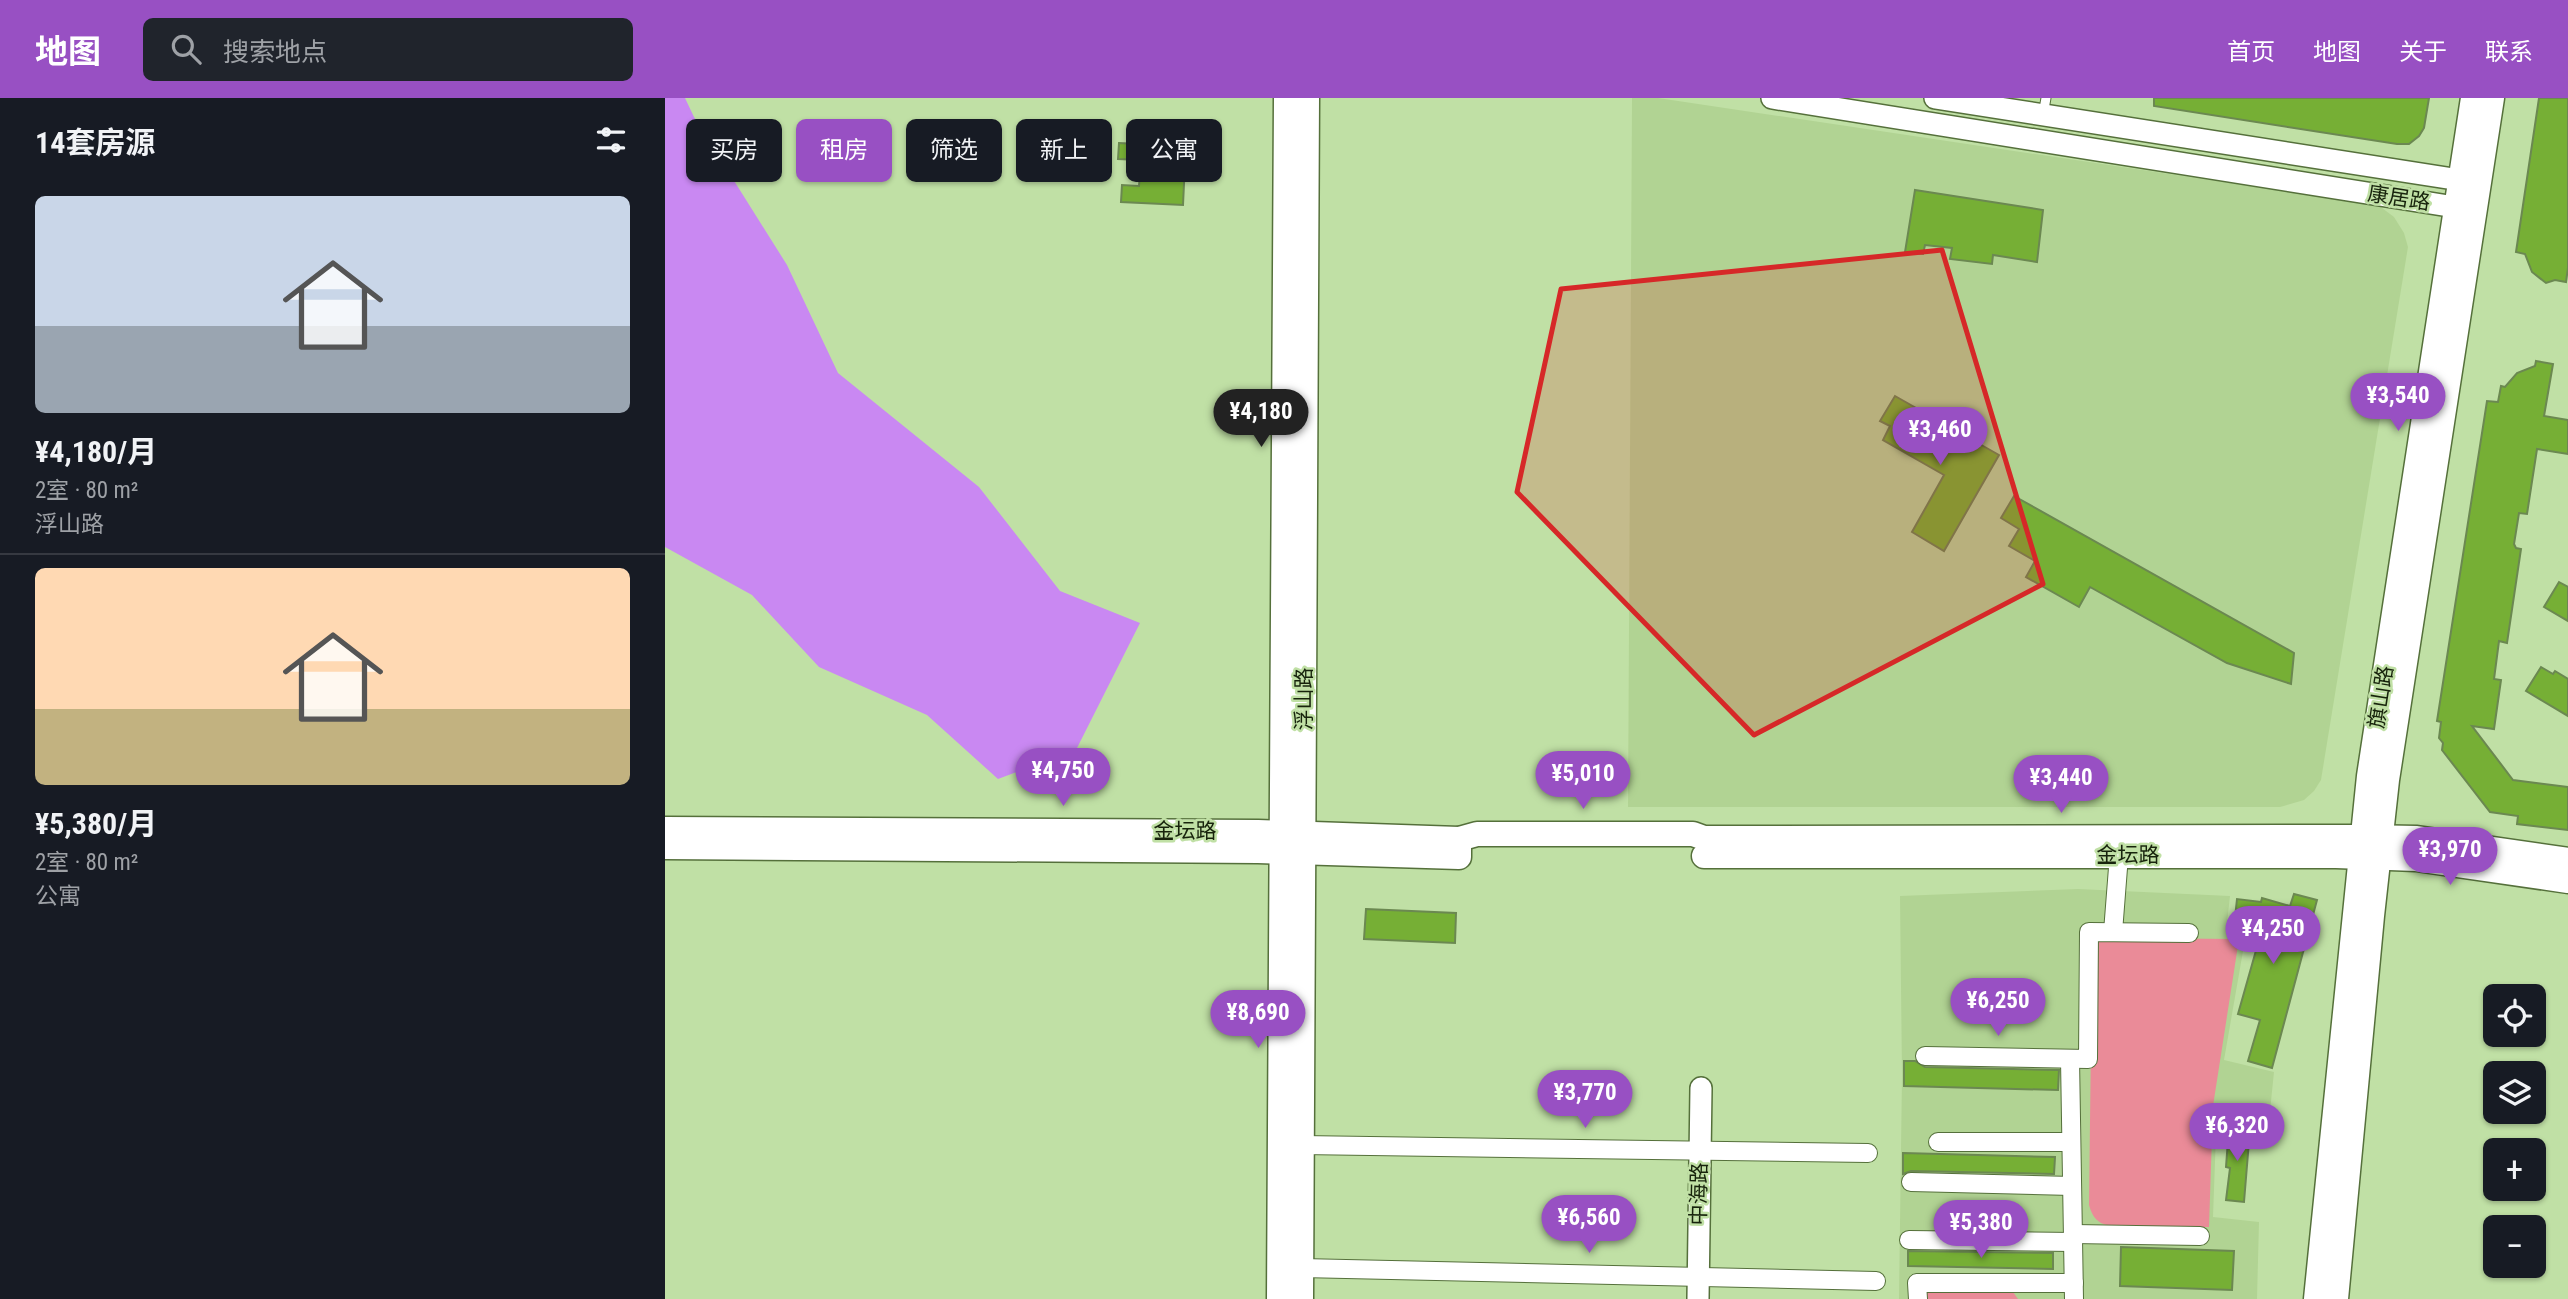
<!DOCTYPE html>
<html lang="zh">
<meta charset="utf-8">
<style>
:root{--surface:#171b24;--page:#20242c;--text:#f1f3f6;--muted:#9ea1a6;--line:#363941;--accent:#9850c3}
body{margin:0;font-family:"Roboto Condensed","Noto Sans SC",sans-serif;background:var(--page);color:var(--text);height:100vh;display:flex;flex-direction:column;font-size:26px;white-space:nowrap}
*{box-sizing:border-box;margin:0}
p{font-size:23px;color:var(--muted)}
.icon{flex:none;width:38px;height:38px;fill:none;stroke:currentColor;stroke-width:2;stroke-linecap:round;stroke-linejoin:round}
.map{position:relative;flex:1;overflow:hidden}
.panel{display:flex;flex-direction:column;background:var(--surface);width:665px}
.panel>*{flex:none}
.banner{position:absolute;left:21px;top:21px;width:665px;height:63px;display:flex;gap:14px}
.controls{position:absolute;left:1818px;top:886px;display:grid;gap:14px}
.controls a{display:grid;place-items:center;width:63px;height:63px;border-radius:10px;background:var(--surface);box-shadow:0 2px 5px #0004;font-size:35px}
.price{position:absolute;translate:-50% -60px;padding:0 16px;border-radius:24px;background:var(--accent);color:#fff;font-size:23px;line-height:46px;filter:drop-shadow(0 2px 4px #0008)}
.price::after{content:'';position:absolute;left:50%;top:42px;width:21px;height:16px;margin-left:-10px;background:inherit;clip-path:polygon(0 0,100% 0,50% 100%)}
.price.current{background:#222;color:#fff}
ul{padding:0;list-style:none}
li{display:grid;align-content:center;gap:14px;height:371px;padding:0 35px}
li+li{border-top:2px solid var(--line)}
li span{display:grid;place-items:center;height:217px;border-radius:10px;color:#555}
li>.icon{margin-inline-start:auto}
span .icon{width:126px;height:126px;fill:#fffc;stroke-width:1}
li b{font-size:30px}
h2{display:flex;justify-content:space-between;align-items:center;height:84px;padding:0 35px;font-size:30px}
.tag{padding:0 24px;border-radius:10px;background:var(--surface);box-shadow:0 2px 5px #0004;font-size:24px;line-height:63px}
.tag.current{background:var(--accent);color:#fff}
header{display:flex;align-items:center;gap:42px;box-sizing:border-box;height:98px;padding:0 35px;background:var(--accent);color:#fff}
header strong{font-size:33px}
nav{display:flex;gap:38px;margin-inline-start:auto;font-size:24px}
.search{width:490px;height:63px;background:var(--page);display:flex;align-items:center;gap:18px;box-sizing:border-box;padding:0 24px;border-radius:10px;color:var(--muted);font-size:26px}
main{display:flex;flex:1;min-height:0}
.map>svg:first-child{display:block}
</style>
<header>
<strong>地图</strong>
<div class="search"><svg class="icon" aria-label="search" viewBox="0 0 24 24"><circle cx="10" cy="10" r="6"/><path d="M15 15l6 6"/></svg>搜索地点</div>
<nav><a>首页</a><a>地图</a><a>关于</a><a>联系</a></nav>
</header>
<main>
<section class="panel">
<h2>14套房源<svg class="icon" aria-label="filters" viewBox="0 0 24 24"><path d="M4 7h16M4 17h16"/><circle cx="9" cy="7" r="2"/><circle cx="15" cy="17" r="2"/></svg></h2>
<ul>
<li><span style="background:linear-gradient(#c9d6e8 60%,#9aa5b1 0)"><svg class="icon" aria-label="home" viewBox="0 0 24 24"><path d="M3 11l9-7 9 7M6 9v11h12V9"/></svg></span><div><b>¥4,180/月</b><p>2室 · 80 m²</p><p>浮山路</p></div></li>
<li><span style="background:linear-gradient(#ffd9b3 65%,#c2b280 0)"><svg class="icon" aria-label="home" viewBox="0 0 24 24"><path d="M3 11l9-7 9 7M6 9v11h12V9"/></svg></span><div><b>¥5,380/月</b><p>2室 · 80 m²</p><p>公寓</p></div></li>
</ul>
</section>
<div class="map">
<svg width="1903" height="1201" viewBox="0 0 1903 1201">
<rect width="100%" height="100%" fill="#c0e0a5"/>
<g fill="#b1d393">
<polygon points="967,0 993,0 1713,107 1729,119 1739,135 1743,149 1656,682 1649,693 1639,702 1615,709 963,709"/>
<polygon points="1413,791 1565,798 1561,834 1581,836 1559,962 1609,974 1605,1013 1552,1008 1548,1119 1594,1124 1592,1201 1234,1201 1237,977 1235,798"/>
</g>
<g fill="#ea8b98">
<path d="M 1445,840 L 1574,841 L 1548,1008 L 1544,1129 C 1520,1129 1455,1134 1436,1125 C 1429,1121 1426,1114 1424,1107 L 1427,858 L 1432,844 Z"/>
<polygon points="1340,1192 1348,1194 1353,1201 1262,1201 1262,1195"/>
</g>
<polygon fill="#c988f2" points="0,0 20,0 29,19 122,167 173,275 314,389 395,493 475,525 411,652 333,681 262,617 154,569 87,497 0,449"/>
<g fill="#76af35" stroke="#6b8851" stroke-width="2">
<polygon points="1489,0 1764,0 1759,30 1754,38 1744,46 1732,46 1489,8"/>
<polygon points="1874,0 1903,0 1903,170 1901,184 1890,182 1881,185 1867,174 1860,156 1851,154"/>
<polygon points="454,45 530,49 529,65 520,64 518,107 456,104 457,87 474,88 476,62 453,61"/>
<polygon points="1250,92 1378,112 1372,164 1328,157 1327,166 1285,161 1287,150 1260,147 1258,156 1240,154"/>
<polygon points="1871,263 1888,266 1879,318 1903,322 1903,356 1872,351 1862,416 1854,415 1849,446 1851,450 1856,451 1842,545 1834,543 1829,581 1836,582 1829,631 1807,628 1848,682 1903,689 1903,732 1852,726 1853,718 1825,714 1777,652 1778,645 1774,640 1776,624 1772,623 1822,303 1833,304 1836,288 1840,289 1852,275 1870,268"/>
<polygon points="1230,298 1334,357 1279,453 1247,434 1279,377 1218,342 1225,328 1215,323"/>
<polygon points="1349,398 1629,555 1626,586 1562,565 1425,489 1414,509 1361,479 1370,463 1344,448 1354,431 1336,420"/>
<polygon points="1894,484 1903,489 1903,523 1879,509"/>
<polygon points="1876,569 1888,576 1890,573 1903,581 1903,618 1861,593"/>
<polygon points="1629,796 1652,802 1607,970 1583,963 1595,922 1573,916 1592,849 1585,847 1589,831 1569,829 1572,801 1596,804 1597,800 1625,808"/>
<polygon points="701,811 791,815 790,845 699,841"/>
<polygon points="1239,963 1250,963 1260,969 1394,972 1393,992 1239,988"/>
<polygon points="1564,1029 1585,1031 1579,1104 1561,1102 1565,1070 1561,1069"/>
<polygon points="1238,1055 1390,1059 1389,1076 1246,1073 1238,1076"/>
<polygon points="1456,1149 1569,1153 1567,1192 1455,1188"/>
<polygon points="1243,1153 1388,1155 1388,1171 1243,1168"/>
</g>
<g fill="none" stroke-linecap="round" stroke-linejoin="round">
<g stroke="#55703b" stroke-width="11">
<polyline id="service" points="1378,17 1381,0"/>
</g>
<g stroke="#55703b" stroke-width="20">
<g id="minor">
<polyline points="1448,834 1454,757"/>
<polyline points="1260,958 1423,961 1424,834 1524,835"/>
<polyline points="1405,961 1409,1201"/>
<polyline points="1273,1044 1406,1044"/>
<polyline points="636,1047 1203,1055"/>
<polyline points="1246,1084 1407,1088"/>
<polyline points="1408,1136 1535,1138"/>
<polyline points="1244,1142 1408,1144"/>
<polyline points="636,1170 1211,1183"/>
<polyline points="1253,1201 1252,1185 1409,1185"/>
</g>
</g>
<g stroke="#55703b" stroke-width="24">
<g id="tertiary">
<polyline points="1107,0 1790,109 1812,99 1795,82 1270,0"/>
<polyline points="1033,1201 1036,990"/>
</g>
</g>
<g stroke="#55703b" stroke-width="27">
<g id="secondary">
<polyline points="0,731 593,734 794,741 812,736 1028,736 1039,740 1697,739 1752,740 1903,762"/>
<polyline points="0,749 593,753 794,759 794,741"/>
<polyline points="1039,758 1671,758 1751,761 1903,783"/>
<polyline points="614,1201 621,0"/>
<polyline points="636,1201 642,0"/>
<polyline points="1651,1201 1704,678 1808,0"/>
<polyline points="1671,1201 1707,818 1722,682 1827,0"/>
</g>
</g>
<use href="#service" stroke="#fff" stroke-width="9"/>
<use href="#minor" stroke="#fff" stroke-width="18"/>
<use href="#tertiary" stroke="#fff" stroke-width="21"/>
<use href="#secondary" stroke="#fff" stroke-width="24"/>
</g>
<path fill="#d62828" fill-opacity="0.2" stroke="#d62828" stroke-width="5" stroke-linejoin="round" d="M 1277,152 L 1378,486 L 1089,637 L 852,394 L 896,191 Z"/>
<g text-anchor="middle" stroke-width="5" stroke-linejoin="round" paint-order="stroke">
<g font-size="21" fill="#17230c" stroke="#c0e0a5">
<text transform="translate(1734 100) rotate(9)" y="7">康居路</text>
<text transform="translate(1716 599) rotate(-81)" y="7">旗山路</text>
<text transform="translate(639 601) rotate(-90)" y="7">浮山路</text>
<text x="520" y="740">金坛路</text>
<text x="1463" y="764">金坛路</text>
<text transform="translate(1034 1096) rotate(-89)" y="7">中海路</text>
</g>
</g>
</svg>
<div class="controls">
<a><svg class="icon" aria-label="locate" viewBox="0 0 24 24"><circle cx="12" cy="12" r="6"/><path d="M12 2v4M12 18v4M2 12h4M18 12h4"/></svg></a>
<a><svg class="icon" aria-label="layers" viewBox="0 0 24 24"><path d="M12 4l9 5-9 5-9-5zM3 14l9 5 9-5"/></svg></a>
<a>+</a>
<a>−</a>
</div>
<b class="price" style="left:1733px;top:335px">¥3,540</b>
<b class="price current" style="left:596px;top:351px">¥4,180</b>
<b class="price" style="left:1275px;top:369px">¥3,460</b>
<b class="price" style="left:398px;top:710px">¥4,750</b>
<b class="price" style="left:918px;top:713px">¥5,010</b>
<b class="price" style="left:1396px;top:717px">¥3,440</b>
<b class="price" style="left:1785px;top:789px">¥3,970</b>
<b class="price" style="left:1608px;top:868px">¥4,250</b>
<b class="price" style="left:1333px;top:940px">¥6,250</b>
<b class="price" style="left:593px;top:952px">¥8,690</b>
<b class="price" style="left:920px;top:1032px">¥3,770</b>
<b class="price" style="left:1572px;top:1065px">¥6,320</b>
<b class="price" style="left:924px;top:1157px">¥6,560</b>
<b class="price" style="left:1316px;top:1162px">¥5,380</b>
<div class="banner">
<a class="tag">买房</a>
<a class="tag current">租房</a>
<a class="tag">筛选</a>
<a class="tag">新上</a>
<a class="tag">公寓</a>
</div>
</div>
</main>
